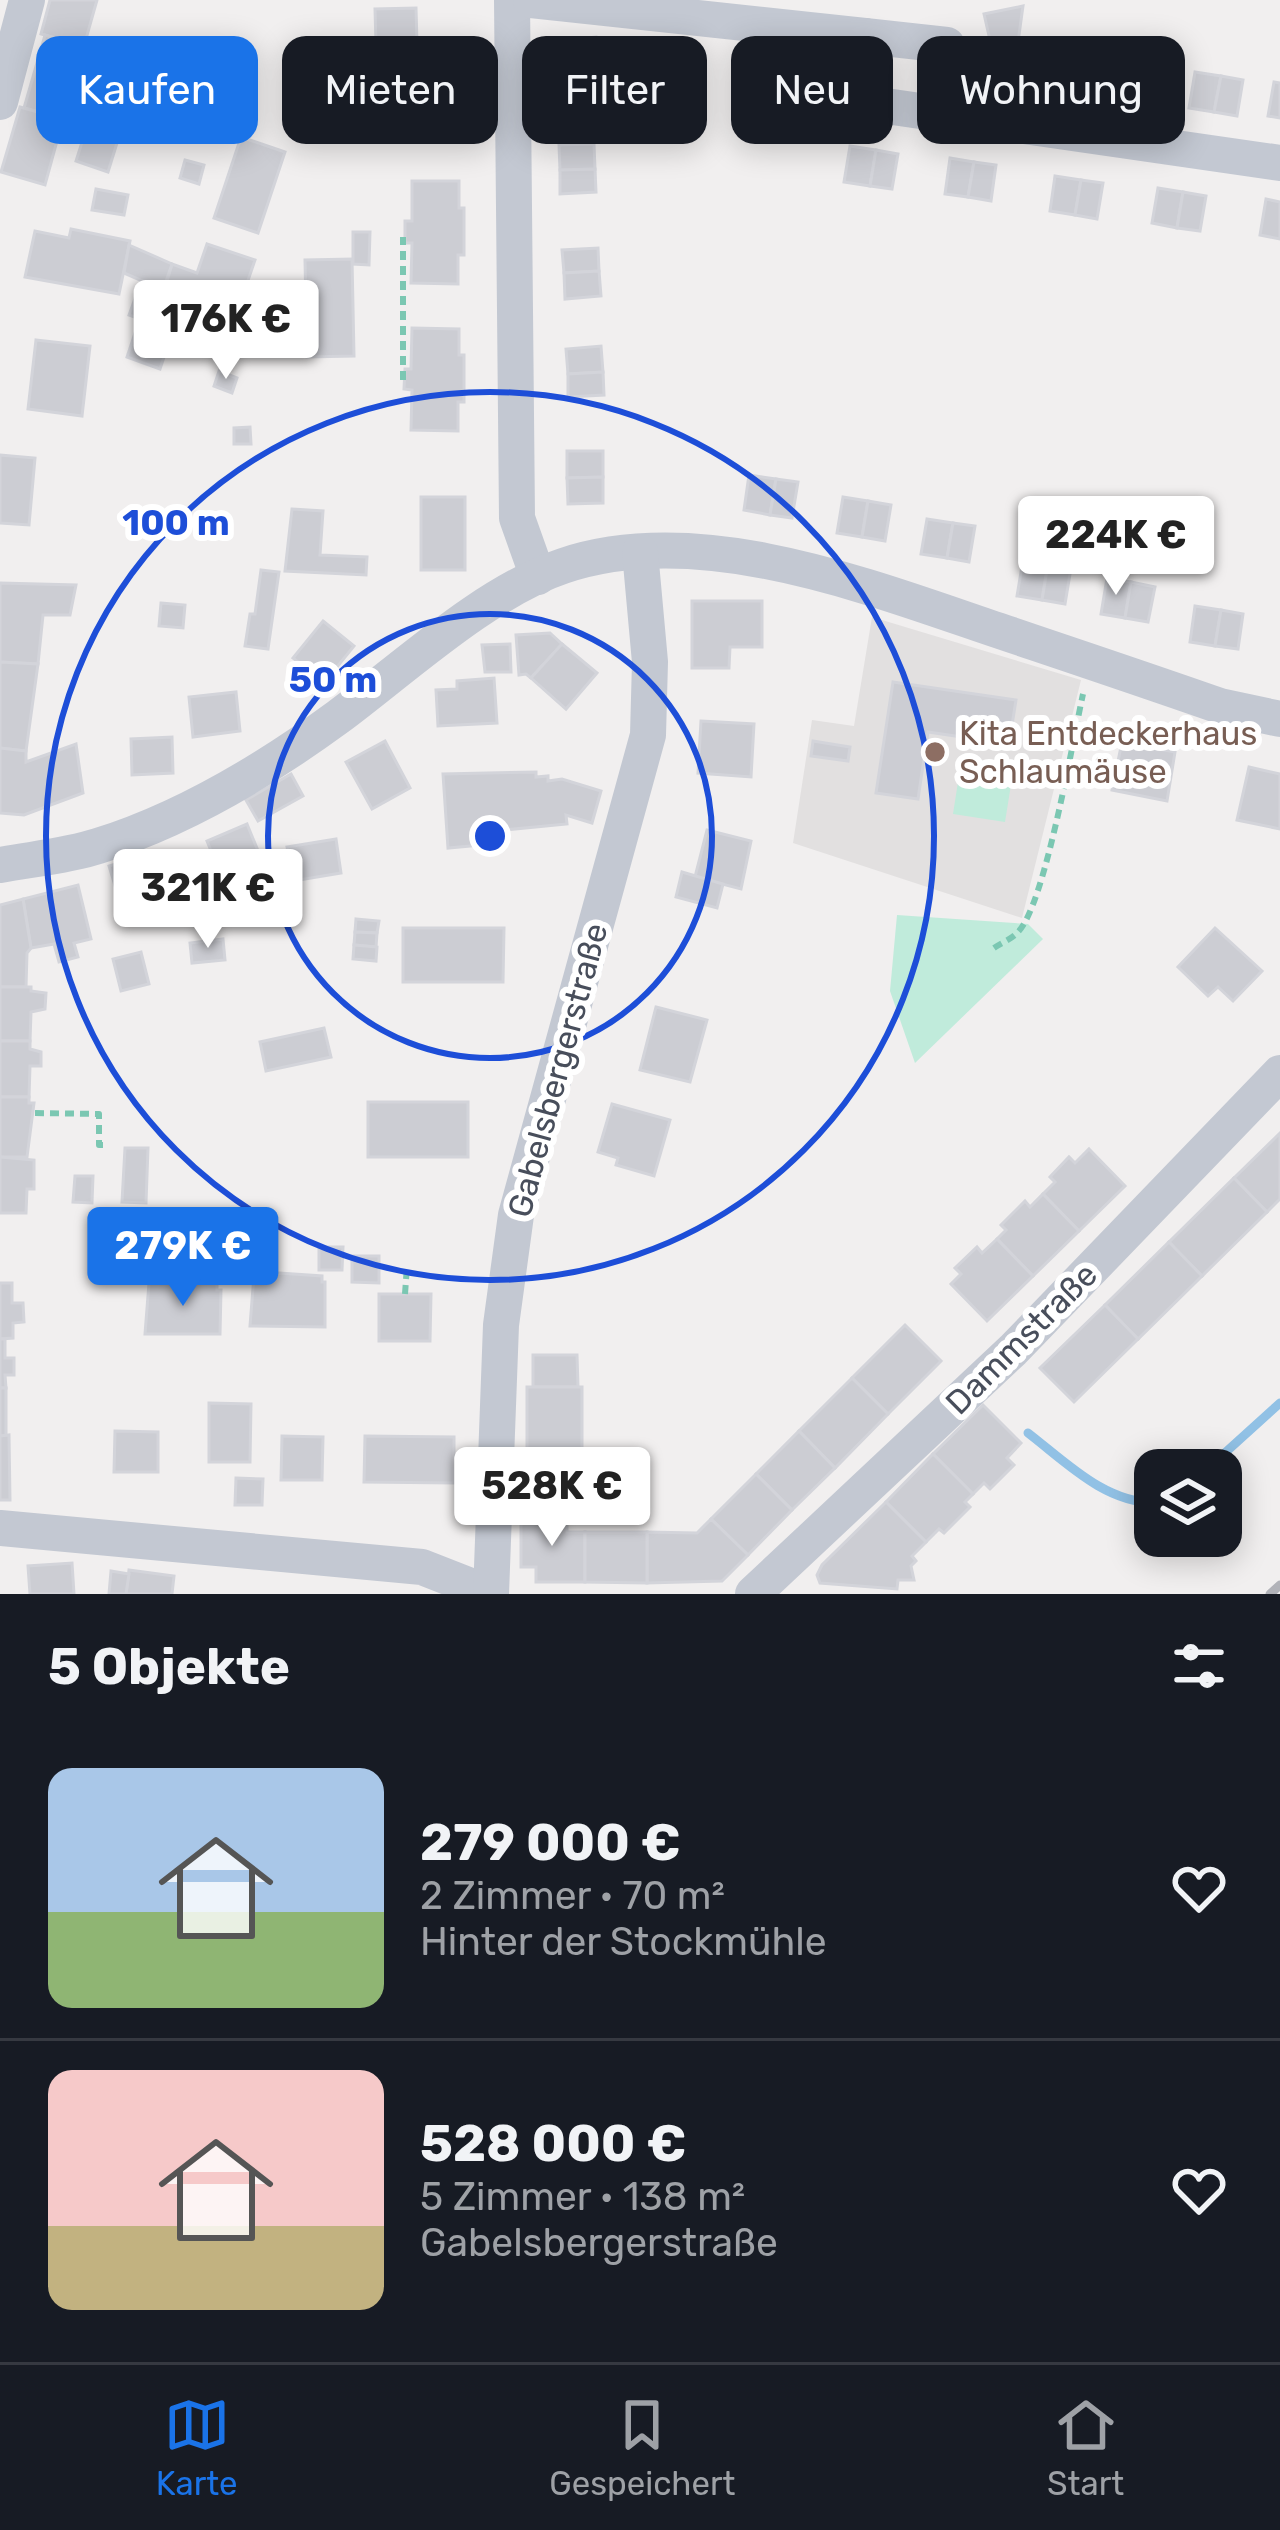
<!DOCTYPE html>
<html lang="de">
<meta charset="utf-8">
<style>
:root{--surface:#171b24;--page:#20242c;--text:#f1f3f6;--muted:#9ea1a6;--line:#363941;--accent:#1a73e8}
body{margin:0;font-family:Rubik,sans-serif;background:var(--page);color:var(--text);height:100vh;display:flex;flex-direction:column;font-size:45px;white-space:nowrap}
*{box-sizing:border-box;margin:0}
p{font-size:39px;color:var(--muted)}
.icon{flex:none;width:66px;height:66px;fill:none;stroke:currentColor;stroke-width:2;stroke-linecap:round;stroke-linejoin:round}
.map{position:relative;height:1594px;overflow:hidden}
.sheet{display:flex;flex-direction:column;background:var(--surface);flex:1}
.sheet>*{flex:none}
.top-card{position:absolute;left:36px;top:36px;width:1209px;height:108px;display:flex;gap:24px}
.buttons{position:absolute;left:1134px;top:1449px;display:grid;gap:24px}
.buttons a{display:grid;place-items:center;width:108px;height:108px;border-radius:24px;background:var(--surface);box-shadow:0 6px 30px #0003;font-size:60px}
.price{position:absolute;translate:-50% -102px;padding:0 27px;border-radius:12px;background:#fff;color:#222;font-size:39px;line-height:78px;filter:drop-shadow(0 3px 6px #0008)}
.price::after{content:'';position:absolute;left:50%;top:72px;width:36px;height:27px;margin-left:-18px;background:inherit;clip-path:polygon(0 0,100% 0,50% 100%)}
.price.selected{background:var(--accent);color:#fff}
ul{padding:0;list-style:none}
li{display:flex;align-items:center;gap:36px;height:300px;padding:0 48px}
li+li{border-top:3px solid var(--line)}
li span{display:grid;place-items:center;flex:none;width:336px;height:240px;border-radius:24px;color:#555}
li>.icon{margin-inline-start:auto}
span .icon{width:144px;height:144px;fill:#fffc;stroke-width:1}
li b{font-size:51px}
h2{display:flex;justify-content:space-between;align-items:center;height:144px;padding:0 48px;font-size:51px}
.pill{padding:0 42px;border-radius:24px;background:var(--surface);box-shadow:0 6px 30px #0003;font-size:42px;line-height:108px}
.pill.selected{background:var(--accent);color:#fff}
.tab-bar{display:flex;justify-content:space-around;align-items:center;height:168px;border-top:3px solid var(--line);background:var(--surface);font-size:33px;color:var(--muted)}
.tab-bar a{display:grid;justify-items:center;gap:6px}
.tab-bar .selected{color:var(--accent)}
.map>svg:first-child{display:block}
</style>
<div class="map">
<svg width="1280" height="1594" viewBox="0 0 1280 1594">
<rect width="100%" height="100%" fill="#f1efef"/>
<polygon fill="#e2e0e0" points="872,617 1081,680 1022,918 793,843 812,720 854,726"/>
<g fill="#c0ebdb">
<polygon points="968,759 1014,766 1005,822 953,814 958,782 964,783"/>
<polygon points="897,915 1028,924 1043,939 915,1063 890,991"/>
</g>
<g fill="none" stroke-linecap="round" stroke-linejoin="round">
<g stroke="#91c1e5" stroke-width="9">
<path d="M 1028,1433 C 1067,1463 1104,1502 1155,1503"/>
<polyline points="1206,1470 1280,1403"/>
</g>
</g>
<g fill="#cccdd3" stroke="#d3d4da" stroke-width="3">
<polygon points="97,0 84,46 41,34 50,0"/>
<polygon points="1023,6 1012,85 977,82 980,48 992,49 984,14"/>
<polygon points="416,8 417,43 376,44 375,9"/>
<polygon points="45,35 79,45 59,117 24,108"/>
<polygon points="596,37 598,61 563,64 561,40"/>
<polygon points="456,41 458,87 431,88 431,78 392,79 391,43"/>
<polygon points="1016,51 1048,54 1045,89 1012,85"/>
<polygon points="758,59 781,63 776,99 752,95"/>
<polygon points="598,61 599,86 564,88 563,64"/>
<polygon points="781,63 805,67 800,103 776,99"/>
<polygon points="1092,63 1117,67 1111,103 1086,99"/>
<polygon points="1117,67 1140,70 1134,106 1111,103"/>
<polygon points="1195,72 1221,76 1214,112 1189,108"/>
<polygon points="1221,76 1243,80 1237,116 1214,112"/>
<polygon points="1274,82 1280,83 1280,118 1268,116"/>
<polygon points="20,107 63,119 45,185 1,172"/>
<polygon points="85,133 117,143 108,172 76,161"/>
<polygon points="241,137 285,152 258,233 214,218"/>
<polygon points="594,144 595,169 560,170 559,145"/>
<polygon points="850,146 876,150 870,186 844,182"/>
<polygon points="876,150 898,154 892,189 870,186"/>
<polygon points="950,158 974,162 968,197 945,194"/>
<polygon points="185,160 204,165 199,184 180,178"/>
<polygon points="974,162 996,165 991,201 968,197"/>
<polygon points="595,169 596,192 560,194 560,170"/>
<polygon points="1055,176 1081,180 1075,215 1050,211"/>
<polygon points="1081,180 1103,183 1097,219 1075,215"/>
<polygon points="412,181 459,181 459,208 464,208 464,255 458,255 458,284 411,283 412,243 405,243 405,221 412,221"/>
<polygon points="1158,188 1183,192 1177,228 1152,223"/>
<polygon points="96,189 128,195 124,215 92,210"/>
<polygon points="1183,192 1206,196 1200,231 1177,228"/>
<polygon points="1266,199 1280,202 1280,239 1260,235"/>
<polygon points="71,229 130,241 119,294 25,277 35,231 69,238"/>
<polygon points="353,232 370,232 369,265 353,264"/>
<polygon points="207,244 255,260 235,318 215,311 209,330 157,315 172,264 197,273"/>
<polygon points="129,245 172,264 163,290 124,273"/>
<polygon points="598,248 599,271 564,273 562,250"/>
<polygon points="352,259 354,356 307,357 305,260"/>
<polygon points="599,271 601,296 565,299 564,273"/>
<polygon points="137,293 159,301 157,325 129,315"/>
<polygon points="139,321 156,327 152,336 169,342 160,369 127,357"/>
<polygon points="412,328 459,329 459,355 464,355 464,402 458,402 458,431 411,430 412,390 404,389 405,369 411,369"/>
<polygon points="36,340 90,346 82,416 28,409"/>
<polygon points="601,346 603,372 568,374 566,349"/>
<polygon points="219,371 237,378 232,393 214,386"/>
<polygon points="603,372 604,395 568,397 568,374"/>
<polygon points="250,427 251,444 234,444 234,428"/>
<polygon points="567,451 603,451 603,477 567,478"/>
<polygon points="0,455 35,458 29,525 0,523"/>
<polygon points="749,475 776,479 770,515 744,510"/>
<polygon points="603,477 603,503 568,504 567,478"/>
<polygon points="776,479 798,482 792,518 770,515"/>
<rect x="421" y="497" width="44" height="73"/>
<polygon points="843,497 868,501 862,537 837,533"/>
<polygon points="868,501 891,505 885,541 862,537"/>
<polygon points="292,509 323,511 320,555 367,557 366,575 285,571"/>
<polygon points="927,519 953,523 947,558 921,554"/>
<polygon points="953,523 975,526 969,562 947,558"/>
<polygon points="1023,560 1048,564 1042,600 1017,596"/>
<polygon points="1048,564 1071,568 1065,604 1042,600"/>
<polygon points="261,570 279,572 268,649 245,646 250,614 255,614"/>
<polygon points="1107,578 1131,582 1125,618 1101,614"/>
<polygon points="1131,582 1155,587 1148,622 1125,618"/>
<polygon points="0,583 76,585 70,615 43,615 38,664 0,662"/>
<polygon points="692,601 762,601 762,647 730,647 729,668 692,668"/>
<polygon points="161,603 185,605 183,628 159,626"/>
<polygon points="1195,606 1221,610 1215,646 1190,642"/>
<polygon points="1221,610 1243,614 1238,649 1215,646"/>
<polygon points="323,621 354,646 324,683 293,658"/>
<polygon points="550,633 562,644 531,678 526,674 519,675 516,635"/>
<polygon points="510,644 511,672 485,672 482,645"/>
<polygon points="562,644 597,673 566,709 531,678"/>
<polygon points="0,662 38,664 26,751 0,748"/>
<polygon points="494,678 497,723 438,726 436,690 457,689 457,681"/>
<polygon points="893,682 1016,700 1009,744 928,732 918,799 876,793"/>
<polygon points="236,692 240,731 193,737 189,697"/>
<polygon points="701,721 754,724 751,777 698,773"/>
<polygon points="172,737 173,773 132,775 131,739"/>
<polygon points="385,741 410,788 372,809 346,762"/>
<polygon points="813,741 850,747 848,761 811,756"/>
<polygon points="1122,742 1175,752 1167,801 1112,790"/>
<polygon points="76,744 83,793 24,815 0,813 0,748 26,751 26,762"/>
<polygon points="1249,767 1280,774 1280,829 1237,820"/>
<polygon points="536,772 536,777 548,776 548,781 562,779 601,791 592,823 566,815 567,824 504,830 504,843 448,848 443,774"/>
<polygon points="291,774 303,796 258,821 246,800"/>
<polygon points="247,824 263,863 223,880 207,841"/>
<polygon points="707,830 751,841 741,889 695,877"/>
<polygon points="336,839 341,873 293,881 287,847"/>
<polygon points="288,852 293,881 271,886 264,857"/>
<polygon points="175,855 180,868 205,858 215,882 170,899 156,863"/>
<polygon points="139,857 153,903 123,912 109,866"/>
<polygon points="682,872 723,884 717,908 676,897"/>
<polygon points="78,885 91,939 74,943 78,957 59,962 54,944 31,948 23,899"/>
<polygon points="23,899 31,948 27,953 26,987 0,987 0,905"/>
<polygon points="356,919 379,921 377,933 355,932"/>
<polygon points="403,928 504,928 503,982 403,982"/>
<polygon points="1215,928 1262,971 1233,1001 1218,987 1208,996 1178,967"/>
<polygon points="355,932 377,933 376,947 354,945"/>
<polygon points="223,939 225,960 192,963 190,943"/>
<polygon points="354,945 377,947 376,961 353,959"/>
<polygon points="141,952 149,984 121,991 113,959"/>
<polygon points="0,987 31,987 31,991 46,993 45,1009 31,1012 30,1041 0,1041"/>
<polygon points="656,1007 707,1020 690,1082 640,1070"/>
<polygon points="324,1028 331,1057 266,1071 260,1042"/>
<polygon points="0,1041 30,1041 30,1049 41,1052 41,1066 30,1066 29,1097 0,1097"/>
<polygon points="0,1097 29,1097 29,1103 34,1103 27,1157 0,1157"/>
<rect x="368" y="1102" width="100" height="55"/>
<polygon points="612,1104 670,1120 654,1176 616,1165 618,1158 598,1152"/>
<polygon points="1280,1133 1280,1199 1267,1212 1234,1178"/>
<polygon points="125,1148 148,1148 146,1203 122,1202"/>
<polygon points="1089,1149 1125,1186 1079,1231 1043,1194 1055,1182 1050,1177 1069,1157 1075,1163"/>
<polygon points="0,1157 34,1160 34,1189 27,1189 26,1213 0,1213"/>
<polygon points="75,1176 93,1176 92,1203 73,1202"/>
<polygon points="1234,1178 1267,1212 1202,1276 1169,1242"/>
<polygon points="1043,1194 1079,1231 1033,1276 997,1239 1006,1230 1001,1225 1025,1201 1030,1207"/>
<polygon points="997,1239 1033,1276 987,1321 951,1284 961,1274 955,1268 977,1247 982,1253"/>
<polygon points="1169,1242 1202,1276 1138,1339 1105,1305"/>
<polygon points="319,1247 343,1247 342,1270 319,1270"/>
<polygon points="352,1256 379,1256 379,1283 352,1282"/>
<polygon points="279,1273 322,1276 322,1282 325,1282 325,1327 250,1326 254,1275"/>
<polygon points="175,1281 217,1284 217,1290 221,1290 220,1334 145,1334 149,1283"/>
<polygon points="0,1283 12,1283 12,1303 23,1303 24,1322 13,1323 13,1338 0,1339"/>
<polygon points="379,1294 431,1294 430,1341 379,1341"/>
<polygon points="1105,1305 1138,1339 1074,1402 1040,1368"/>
<polygon points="905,1325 941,1361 888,1414 852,1378"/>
<polygon points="0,1339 5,1339 5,1358 14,1358 14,1375 5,1375 6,1388 0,1388"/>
<polygon points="533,1355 577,1355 578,1387 533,1387"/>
<polygon points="852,1378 888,1414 835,1468 799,1431"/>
<rect x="527" y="1387" width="55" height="62"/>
<rect x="0" y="1388" width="6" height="48"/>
<polygon points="209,1403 251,1404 250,1462 209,1462"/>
<polygon points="983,1405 1021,1443 1007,1458 1014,1465 990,1489 984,1483 973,1494 933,1454"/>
<polygon points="115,1431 158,1432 158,1472 114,1472"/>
<polygon points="799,1431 835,1468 792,1510 756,1474"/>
<polygon points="9,1435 10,1500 0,1500 0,1436"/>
<polygon points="282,1436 323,1437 322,1480 281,1480"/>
<polygon points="365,1436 454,1437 454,1483 364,1482"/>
<polygon points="525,1449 579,1449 579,1514 524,1514"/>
<polygon points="933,1454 973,1494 965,1502 970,1507 944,1533 939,1529 926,1542 886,1502"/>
<polygon points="756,1474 792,1510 748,1555 711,1519"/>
<polygon points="236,1478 263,1479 262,1505 235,1505"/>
<polygon points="886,1502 926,1542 912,1556 916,1561 911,1566 914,1580 898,1580 897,1589 820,1583 817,1575 822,1565"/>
<polygon points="521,1514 567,1514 567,1532 585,1532 585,1582 536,1582 536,1567 521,1567"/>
<polygon points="711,1519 748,1555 722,1581 647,1583 647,1532 697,1533"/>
<polygon points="585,1532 647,1532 647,1583 585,1582"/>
<polygon points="72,1563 74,1594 30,1594 28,1566"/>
<polygon points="129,1570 174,1576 172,1594 126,1594"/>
<polygon points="111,1571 129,1574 126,1594 109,1594"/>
</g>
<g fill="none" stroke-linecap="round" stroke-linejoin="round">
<g stroke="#7bc7b2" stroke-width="6" stroke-dasharray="9 6" stroke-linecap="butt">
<polyline points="403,380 403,237"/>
<path d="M 994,948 C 1001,943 1012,939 1018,932 C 1045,905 1073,739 1083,694"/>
<polyline points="35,1113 99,1114 99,1145 107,1145"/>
<polyline points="183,1253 183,1281"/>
<polyline points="405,1294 407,1266"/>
</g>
<g stroke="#c3c8d2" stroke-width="36">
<polyline points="512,0 517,518 538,577"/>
<polyline points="531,0 865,36 858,102 1280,163"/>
<polyline points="865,36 947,45 938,113"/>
<polyline points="0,102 27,0"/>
<path d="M 0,865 C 32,859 67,856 98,846 C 182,820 267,769 338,717 C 404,668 485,592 563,566 C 696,521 862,584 988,627 C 1065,653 1143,679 1220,706 L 1280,719"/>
<polyline points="0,1528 422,1567 491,1594"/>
<polyline points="491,1594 501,1325 516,1215 648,735 650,662 640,552"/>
<polyline points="753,1594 1013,1350 1280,1073"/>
</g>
<polyline stroke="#b1b2b8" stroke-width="9" points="1270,1594 1280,1585"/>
</g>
<g fill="none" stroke="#1d4ed8" stroke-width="6">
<circle cx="490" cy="836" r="222"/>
<circle cx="490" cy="836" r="444"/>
</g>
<circle fill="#8d6e63" stroke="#fff" stroke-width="4.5" cx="935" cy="752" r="12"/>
<g text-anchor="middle" stroke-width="12" stroke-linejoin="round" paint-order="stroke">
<g font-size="33" fill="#785e54" stroke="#fff" text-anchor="start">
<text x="959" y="745">Kita Entdeckerhaus<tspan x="959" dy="38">Schlaumäuse</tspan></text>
</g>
<g font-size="33" fill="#484e5b" stroke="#fff">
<text transform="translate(557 1070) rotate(-75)" y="12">Gabelsbergerstraße</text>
<text transform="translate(1021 1338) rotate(-45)" y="12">Dammstraße</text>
</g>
</g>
<circle cx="490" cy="836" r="18" fill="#1d4ed8" stroke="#fff" stroke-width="6"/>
<g font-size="36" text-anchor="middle" font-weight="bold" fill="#1d4ed8" stroke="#fff" stroke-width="12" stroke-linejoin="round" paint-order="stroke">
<text x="176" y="535">100 m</text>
<text x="333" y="692">50 m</text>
</g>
</svg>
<div class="buttons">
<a><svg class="icon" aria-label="layers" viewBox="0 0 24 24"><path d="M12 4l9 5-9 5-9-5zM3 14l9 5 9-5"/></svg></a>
</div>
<b class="price" style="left:226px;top:382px">176K €</b>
<b class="price" style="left:1116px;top:598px">224K €</b>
<b class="price" style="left:208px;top:951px">321K €</b>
<b class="price selected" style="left:183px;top:1309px">279K €</b>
<b class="price" style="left:552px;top:1549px">528K €</b>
<div class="top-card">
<a class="pill selected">Kaufen</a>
<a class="pill">Mieten</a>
<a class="pill">Filter</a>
<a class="pill">Neu</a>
<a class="pill">Wohnung</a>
</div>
</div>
<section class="sheet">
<h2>5 Objekte<svg class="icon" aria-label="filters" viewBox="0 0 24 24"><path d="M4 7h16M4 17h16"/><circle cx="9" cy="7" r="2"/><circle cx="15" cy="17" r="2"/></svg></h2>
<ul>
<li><span style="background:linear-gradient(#a9c7e8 60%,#8fb573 0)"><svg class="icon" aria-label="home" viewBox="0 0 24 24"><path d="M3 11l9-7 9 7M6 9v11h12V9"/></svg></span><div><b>279 000 €</b><p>2 Zimmer · 70 m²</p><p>Hinter der Stockmühle</p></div><svg class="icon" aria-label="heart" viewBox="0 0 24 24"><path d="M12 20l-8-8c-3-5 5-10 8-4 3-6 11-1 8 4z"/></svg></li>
<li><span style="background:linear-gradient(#f6c9c9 65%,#c2b280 0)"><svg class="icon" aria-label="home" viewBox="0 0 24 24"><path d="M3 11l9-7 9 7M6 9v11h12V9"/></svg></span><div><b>528 000 €</b><p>5 Zimmer · 138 m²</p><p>Gabelsbergerstraße</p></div><svg class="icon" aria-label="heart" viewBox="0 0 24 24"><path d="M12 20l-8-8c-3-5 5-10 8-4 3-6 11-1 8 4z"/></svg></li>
</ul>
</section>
<nav class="tab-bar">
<a class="selected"><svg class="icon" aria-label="map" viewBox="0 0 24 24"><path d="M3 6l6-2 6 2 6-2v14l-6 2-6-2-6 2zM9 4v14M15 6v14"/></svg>Karte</a>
<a><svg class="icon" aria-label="saved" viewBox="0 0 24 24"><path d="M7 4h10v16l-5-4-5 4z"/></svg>Gespeichert</a>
<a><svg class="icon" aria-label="home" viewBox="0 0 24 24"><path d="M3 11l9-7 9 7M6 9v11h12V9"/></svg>Start</a>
</nav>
